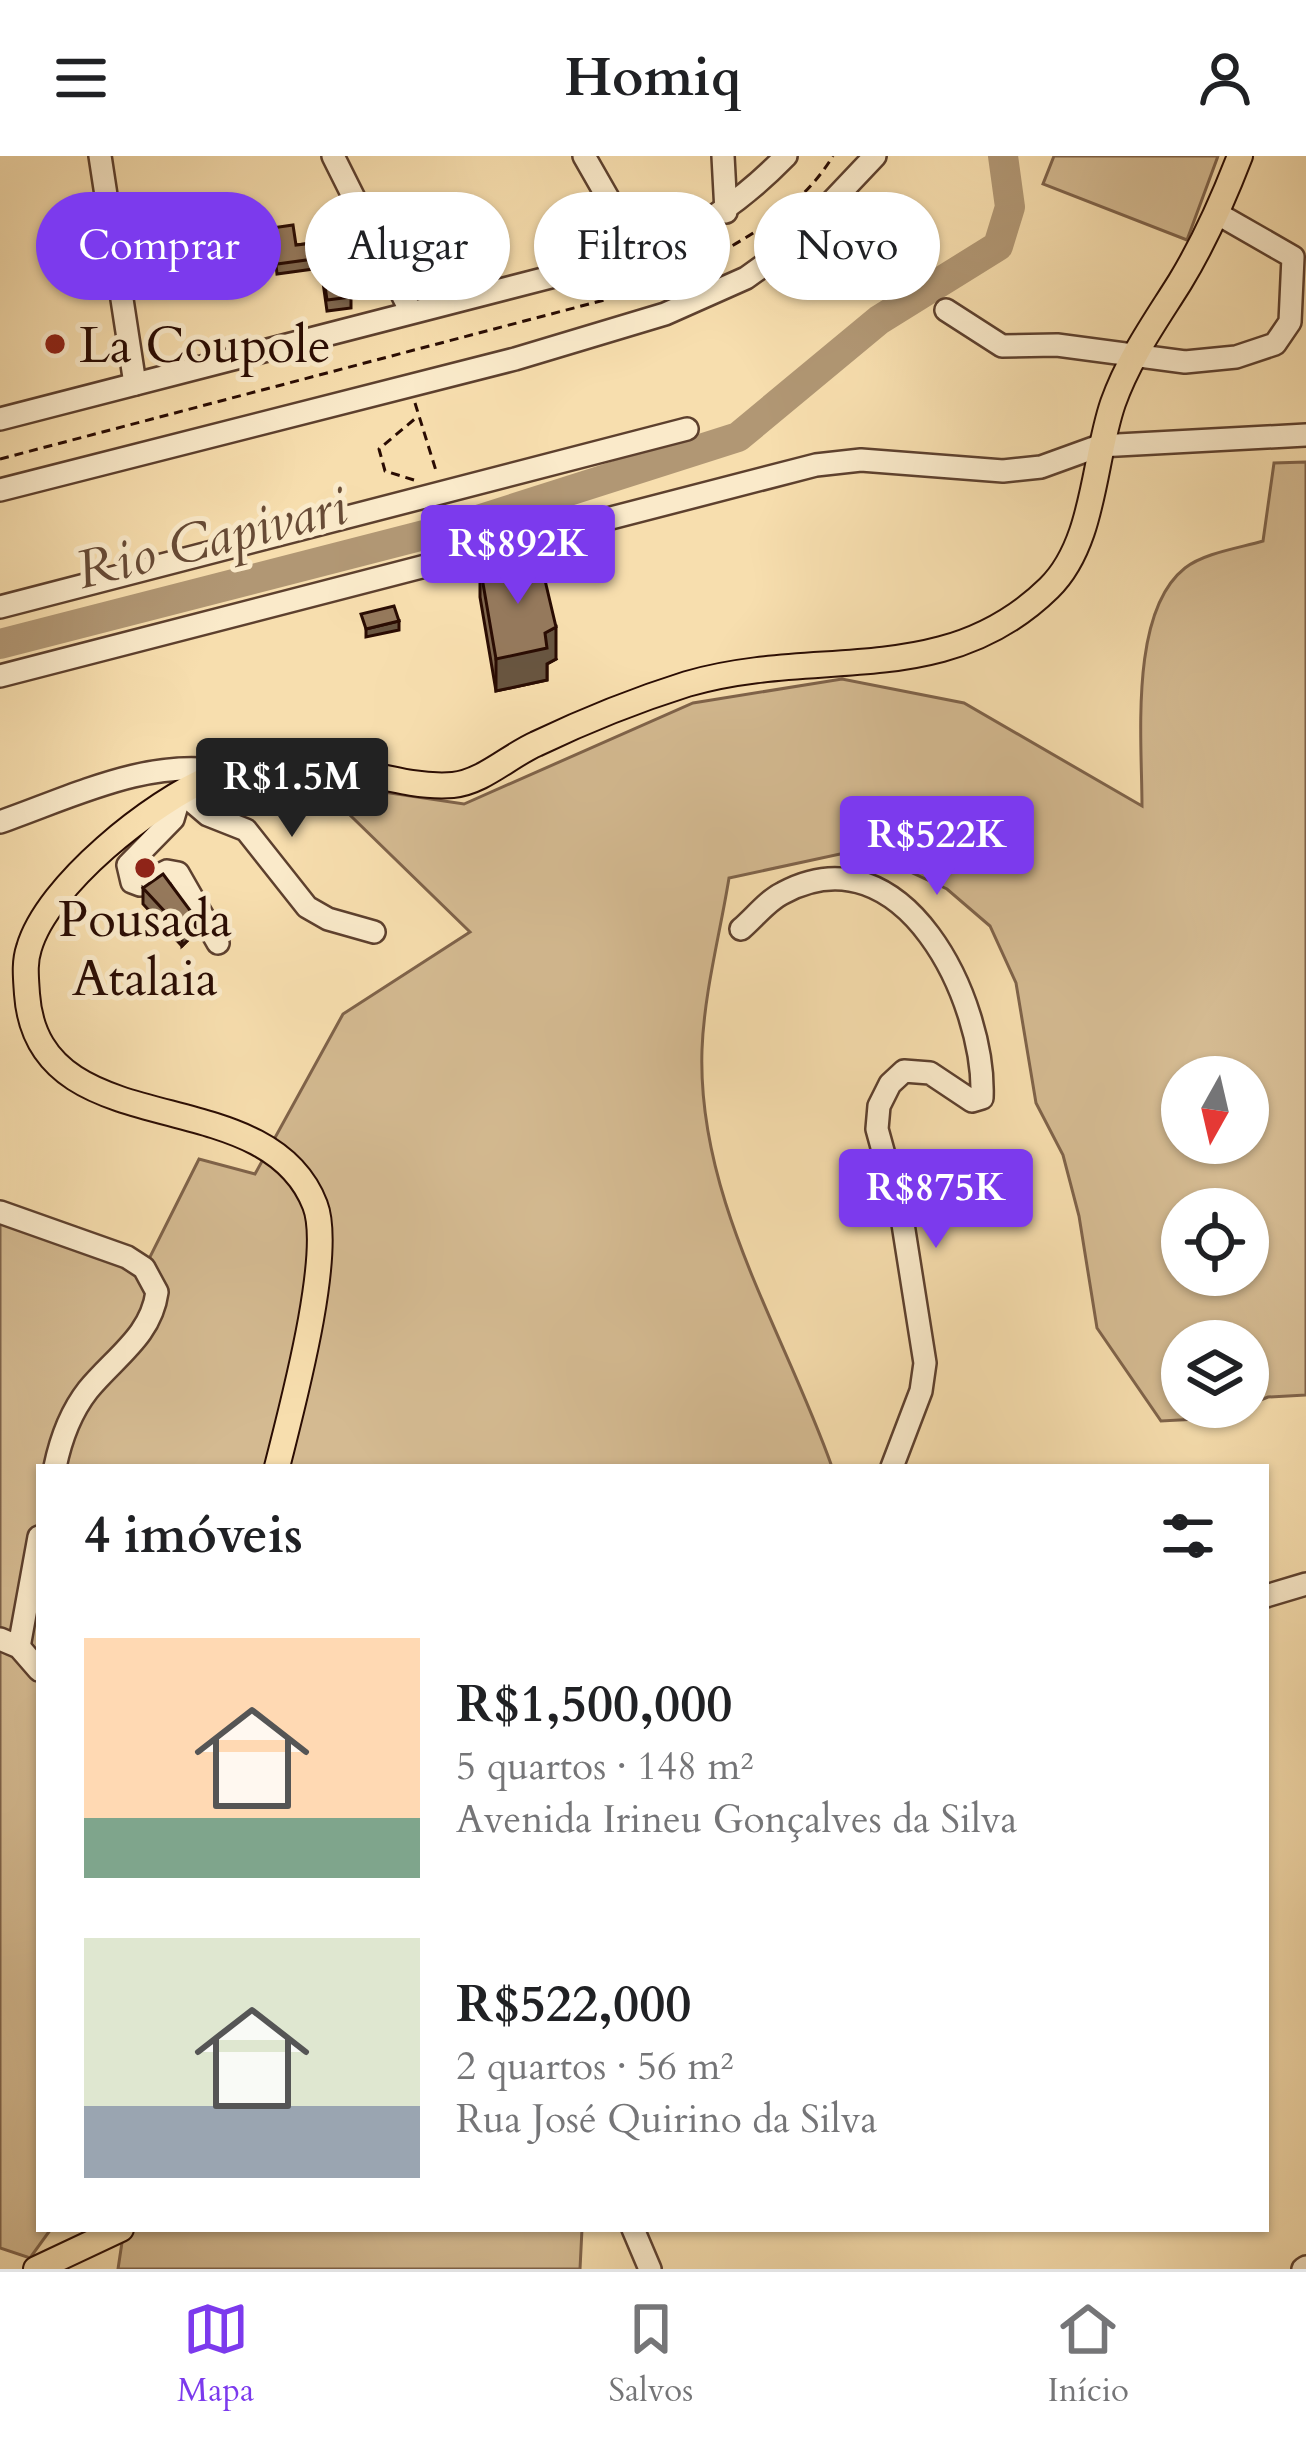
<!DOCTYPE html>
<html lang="pt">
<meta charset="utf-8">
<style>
:root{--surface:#fff;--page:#f6f6f6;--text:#202124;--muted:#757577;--line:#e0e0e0;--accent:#7c3aed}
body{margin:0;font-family:Cardo,serif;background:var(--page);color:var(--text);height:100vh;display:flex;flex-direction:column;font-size:45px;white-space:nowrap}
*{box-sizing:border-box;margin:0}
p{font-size:39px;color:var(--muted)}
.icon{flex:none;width:66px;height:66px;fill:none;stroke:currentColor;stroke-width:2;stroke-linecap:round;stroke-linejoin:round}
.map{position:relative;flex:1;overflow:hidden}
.drawer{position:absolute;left:36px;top:1308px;width:1233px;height:768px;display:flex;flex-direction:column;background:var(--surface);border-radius:0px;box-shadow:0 3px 9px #0004}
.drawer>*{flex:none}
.hud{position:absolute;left:36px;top:36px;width:1236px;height:108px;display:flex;gap:24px}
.needle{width:78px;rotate:188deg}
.tools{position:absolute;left:1161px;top:900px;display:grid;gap:24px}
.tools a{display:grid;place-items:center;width:108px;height:108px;border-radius:50%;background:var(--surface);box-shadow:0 3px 9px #0004;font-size:60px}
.price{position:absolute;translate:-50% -102px;padding:0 27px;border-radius:12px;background:var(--accent);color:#fff;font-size:39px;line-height:78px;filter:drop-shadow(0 3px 6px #0008)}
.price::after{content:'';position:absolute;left:50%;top:72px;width:36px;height:27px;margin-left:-18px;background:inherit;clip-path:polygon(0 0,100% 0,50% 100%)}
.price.active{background:#222;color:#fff}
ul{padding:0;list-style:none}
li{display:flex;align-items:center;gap:36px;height:300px;padding:0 48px}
li span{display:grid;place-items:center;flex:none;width:336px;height:240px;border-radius:0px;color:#555}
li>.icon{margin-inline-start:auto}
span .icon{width:144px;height:144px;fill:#fffc;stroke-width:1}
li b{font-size:51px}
h2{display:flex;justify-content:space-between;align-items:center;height:144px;padding:0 48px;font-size:51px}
.chip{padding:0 42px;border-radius:54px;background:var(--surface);box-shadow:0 3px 9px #0004;font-size:42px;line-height:108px}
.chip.active{background:var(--accent);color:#fff}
header{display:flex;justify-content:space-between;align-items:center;height:156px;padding:0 48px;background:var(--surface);font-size:54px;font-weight:700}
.tabs{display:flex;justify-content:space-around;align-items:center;height:168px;border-top:3px solid var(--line);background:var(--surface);font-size:33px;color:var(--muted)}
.tabs a{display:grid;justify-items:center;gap:6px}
.tabs .active{color:var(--accent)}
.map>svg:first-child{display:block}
</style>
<header><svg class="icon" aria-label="menu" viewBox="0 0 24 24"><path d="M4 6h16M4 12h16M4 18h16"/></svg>Homiq<svg class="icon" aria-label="person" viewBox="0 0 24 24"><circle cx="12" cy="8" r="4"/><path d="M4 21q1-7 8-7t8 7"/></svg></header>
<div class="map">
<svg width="1306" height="2113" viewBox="0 0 1306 2113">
<rect width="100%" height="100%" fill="#f7deae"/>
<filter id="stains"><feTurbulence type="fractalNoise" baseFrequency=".00167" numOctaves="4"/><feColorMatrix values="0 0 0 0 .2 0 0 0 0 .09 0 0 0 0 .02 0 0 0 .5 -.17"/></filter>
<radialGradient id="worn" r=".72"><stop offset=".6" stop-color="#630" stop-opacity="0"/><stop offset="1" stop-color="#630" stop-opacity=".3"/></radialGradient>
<g fill="#d4ba91" stroke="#7f634a" stroke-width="3" fill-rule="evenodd">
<polygon points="1054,0 1218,0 1187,84 1043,28"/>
<path d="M 1306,306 L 1306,1239 L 1268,1241 L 1248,1249 L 1248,1185 L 1182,1185 L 1182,1251 L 1243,1251 L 1217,1262 L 1161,1265 L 1097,1172 L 1079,1060 L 1063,999 L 1036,947 L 1016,827 L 990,770 L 947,733 L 895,709 L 840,698 L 729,722 C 720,778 704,837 702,894 C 697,1043 784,1175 832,1311 L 39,1311 L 39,2073 L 51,2073 L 30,2102 L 0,2092 L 0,1048 L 149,1103 L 199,1003 L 255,1018 L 343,858 L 470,776 L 316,626 L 464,648 L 693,547 L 842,523 L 964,547 L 1142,650 C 1142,584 1129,456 1185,412 C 1204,397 1239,392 1263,385 L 1274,307 ZM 1182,921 L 1248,921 L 1248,987 L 1182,987 ZM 1182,1053 L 1248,1053 L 1248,1119 L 1182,1119 Z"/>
<polygon points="124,2073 582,2073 580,2113 118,2113"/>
</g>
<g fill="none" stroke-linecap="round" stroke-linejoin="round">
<polyline stroke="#b19774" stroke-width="30" points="0,488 459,370 738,281 879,164 998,90 1010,51 1003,0"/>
<g stroke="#5d402e" stroke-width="26">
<g id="minor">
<polyline points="100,0 135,228"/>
<polyline points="333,0 411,156"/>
<polyline points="584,0 640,98"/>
<polyline points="723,0 726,56"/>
<polyline points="946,154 1002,190 1057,189 1185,206 1236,201 1275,188 1290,166 1293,101 1218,58"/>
<path d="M 0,263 L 640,98 C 698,75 742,45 786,0"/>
<polyline points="0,334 515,203 665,158 746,122 788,92 875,0"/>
<polyline points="0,451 687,273"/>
<polyline points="0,520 816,309 861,304 1003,315 1041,311 1099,290 1306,279"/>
<path d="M 0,666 C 72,641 149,601 226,616"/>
<path d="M 741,773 C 754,762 768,744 783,737 C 904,672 986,846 982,942 L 972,945 L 930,917 L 904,915 L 890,928 L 879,950 L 877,973 L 903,1068 L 925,1207 L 921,1235 L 892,1311"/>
<polyline points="218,787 178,717 167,715 140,729 132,726 128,709 173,663 181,636 208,659 246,674 307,751 328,763 374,776"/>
<path d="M 0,1056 L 127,1101 L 144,1112 L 157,1136 C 151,1180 115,1201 88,1234 C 70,1257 61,1282 55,1311"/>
<polyline points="1266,1440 1306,1428"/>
<polyline points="0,1483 19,1491 39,1514"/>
<polyline points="19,1491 39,1381"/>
<polyline points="633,2073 650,2113"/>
<polyline points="1303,2113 1306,2111"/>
</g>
</g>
<g stroke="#2a0c03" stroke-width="28">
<g id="major">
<path d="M 277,1311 C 291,1255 334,1098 315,1049 C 265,920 38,994 27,838 C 26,822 24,807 29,792 C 47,729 153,645 212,621 C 241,610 273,607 304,607 C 353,609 404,633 453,629 C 483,626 509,600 536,588 C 584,565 636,544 687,528 C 816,490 944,535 1049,432 C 1095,387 1093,305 1113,247 C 1129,202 1155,166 1180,126 C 1205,85 1223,44 1240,0"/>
<polyline points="36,2113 121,2073"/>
</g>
</g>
<g stroke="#2a0c03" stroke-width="3" stroke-dasharray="9 6" stroke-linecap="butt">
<polyline points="415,247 437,318"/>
<path d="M 0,303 L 646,133 C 713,101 793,66 833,0"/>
<polyline points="414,324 385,315 379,293 417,261"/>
<polyline points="450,355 457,381"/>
</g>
<use href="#minor" stroke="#faeaca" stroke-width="21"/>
<use href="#major" stroke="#f7deae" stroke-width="24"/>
</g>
<g fill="#80684f" stroke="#2a0c03" stroke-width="3">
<polygon points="320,69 351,141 351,152 327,155 321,112 277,118 272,72 296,89 321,86"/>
<polygon points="480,410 556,503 547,508 547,524 496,535 480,441"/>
<polygon points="143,732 195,777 182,790 143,748"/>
</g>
<g fill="#685540" stroke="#2a0c03" stroke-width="3">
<polygon points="399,465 399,474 366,481 366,473"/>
<polygon points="556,471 556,503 547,508 547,524 496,535 496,503"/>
<polygon points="195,761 195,777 182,790 182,774"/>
</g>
<g fill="#95795c" stroke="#2a0c03" stroke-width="3">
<polygon points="339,66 351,141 327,144 321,102 277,108 272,72 293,69 296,89 323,86 320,69"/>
<polygon points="540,403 556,471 545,477 547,492 496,503 480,410"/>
<polygon points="394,450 399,465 366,473 361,458"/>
<polygon points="163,718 195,761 182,774 143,732"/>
</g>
<g fill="#8f2418" stroke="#faeaca" stroke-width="4.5">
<circle cx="55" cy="188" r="12"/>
<circle cx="145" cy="712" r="12"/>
</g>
<g text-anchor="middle" stroke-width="10" stroke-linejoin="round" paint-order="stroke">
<g font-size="51" fill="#2a0c03" stroke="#faeaca" text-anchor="start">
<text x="79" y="206">La Coupole</text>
<text x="145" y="780" text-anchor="middle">Pousada<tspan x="145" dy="59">Atalaia</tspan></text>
</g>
<g font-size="54" font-style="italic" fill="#674b36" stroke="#faeaca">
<text transform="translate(211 381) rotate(-14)" y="19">Rio Capivari</text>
</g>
</g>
<rect width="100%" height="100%" filter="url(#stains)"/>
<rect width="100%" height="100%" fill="url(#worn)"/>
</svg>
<div class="tools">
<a><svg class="needle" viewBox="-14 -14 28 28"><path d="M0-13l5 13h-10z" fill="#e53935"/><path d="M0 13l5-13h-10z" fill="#757577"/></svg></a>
<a><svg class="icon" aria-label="locate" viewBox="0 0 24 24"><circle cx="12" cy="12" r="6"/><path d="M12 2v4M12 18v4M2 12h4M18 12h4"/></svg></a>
<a><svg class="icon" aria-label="layers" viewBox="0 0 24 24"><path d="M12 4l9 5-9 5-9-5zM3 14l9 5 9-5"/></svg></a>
</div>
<b class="price" style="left:518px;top:451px">R$892K</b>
<b class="price active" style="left:292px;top:684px">R$1.5M</b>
<b class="price" style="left:937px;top:742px">R$522K</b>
<b class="price" style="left:936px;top:1095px">R$875K</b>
<div class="hud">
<a class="chip active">Comprar</a>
<a class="chip">Alugar</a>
<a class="chip">Filtros</a>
<a class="chip">Novo</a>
</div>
<section class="drawer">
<h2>4 imóveis<svg class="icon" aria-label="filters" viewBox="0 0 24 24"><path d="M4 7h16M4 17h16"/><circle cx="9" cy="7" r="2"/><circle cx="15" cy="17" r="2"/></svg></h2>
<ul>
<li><span style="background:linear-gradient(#ffd9b3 75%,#7fa58c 0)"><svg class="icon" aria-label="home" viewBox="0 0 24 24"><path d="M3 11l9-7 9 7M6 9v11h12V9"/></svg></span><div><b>R$1,500,000</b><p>5 quartos · 148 m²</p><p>Avenida Irineu Gonçalves da Silva</p></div></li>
<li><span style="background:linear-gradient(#dfe7d0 70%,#9aa5b1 0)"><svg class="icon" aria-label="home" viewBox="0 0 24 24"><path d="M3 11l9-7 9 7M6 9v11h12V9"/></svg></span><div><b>R$522,000</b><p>2 quartos · 56 m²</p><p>Rua José Quirino da Silva</p></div></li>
</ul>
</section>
</div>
<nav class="tabs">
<a class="active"><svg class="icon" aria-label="map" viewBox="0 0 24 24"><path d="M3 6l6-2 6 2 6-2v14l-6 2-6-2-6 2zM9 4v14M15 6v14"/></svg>Mapa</a>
<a><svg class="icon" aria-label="saved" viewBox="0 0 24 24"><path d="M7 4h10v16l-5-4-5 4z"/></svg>Salvos</a>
<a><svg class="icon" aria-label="home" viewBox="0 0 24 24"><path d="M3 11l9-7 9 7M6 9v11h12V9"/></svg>Início</a>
</nav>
